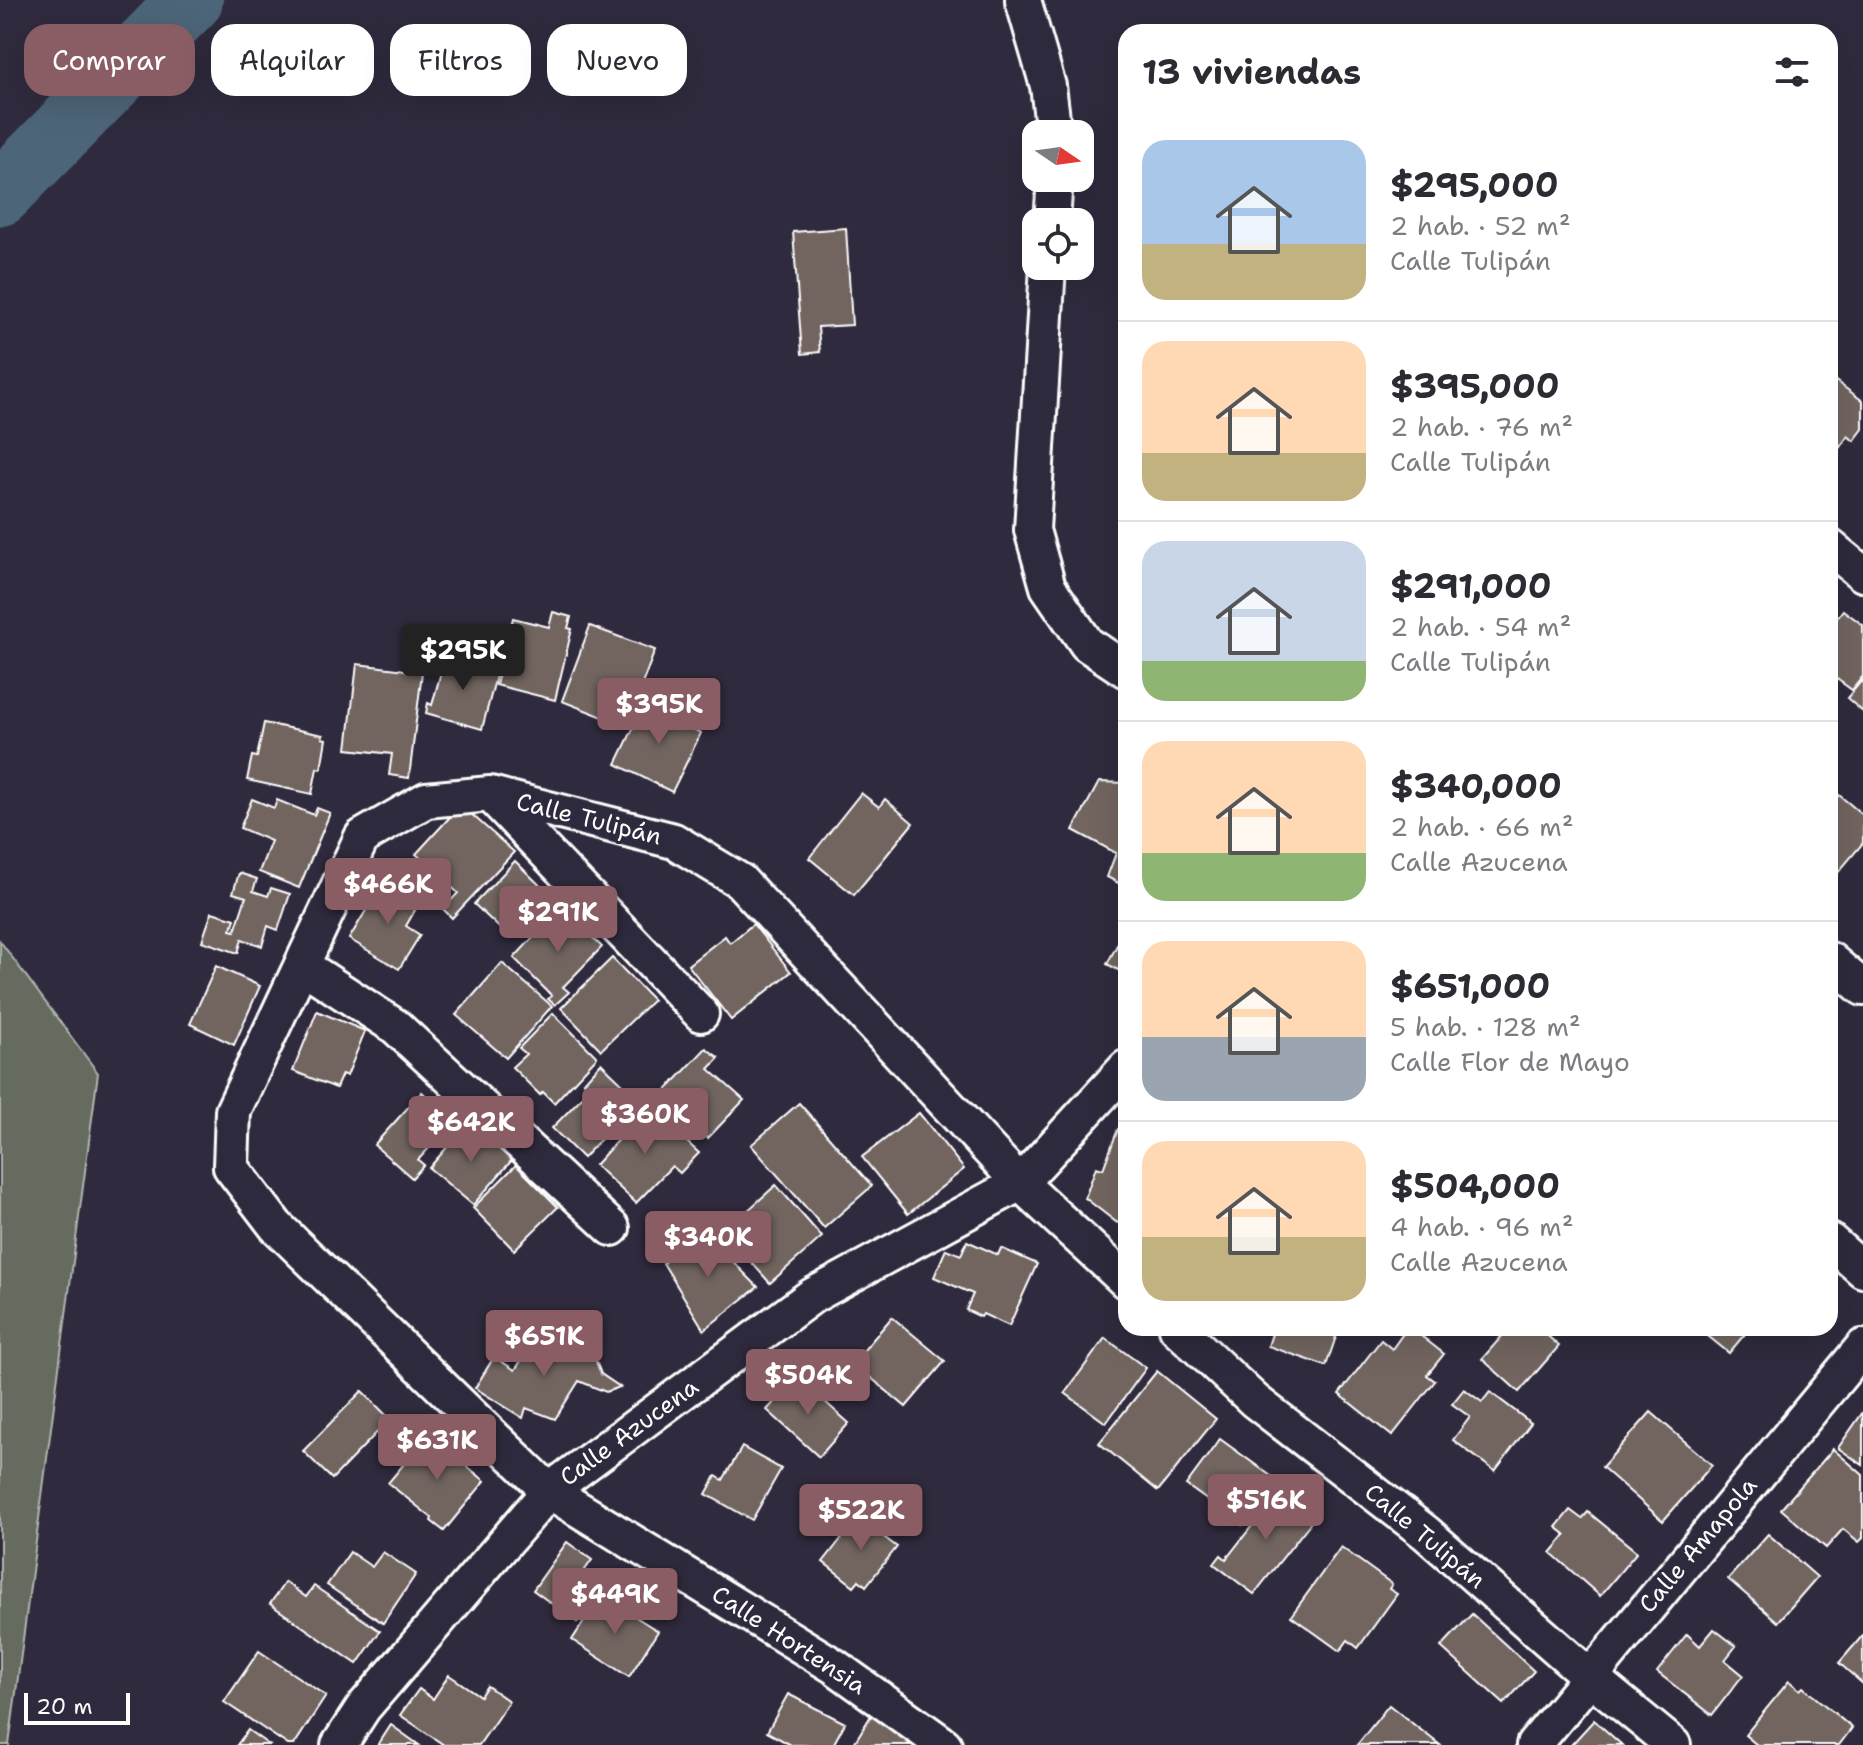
<!DOCTYPE html>
<html lang="es">
<meta charset="utf-8">
<style>
:root{--surface:#fff;--page:#f7f7f7;--text:#2b2b33;--muted:#7c7c81;--line:#e1e1e2;--accent:#8a5d65}
body{margin:0;font-family:"Shantell Sans",sans-serif;background:var(--page);color:var(--text);height:100vh;display:flex;flex-direction:column;font-size:30px;white-space:nowrap}
*{box-sizing:border-box;margin:0}
p{font-size:26px;color:var(--muted)}
.icon{flex:none;width:44px;height:44px;fill:none;stroke:currentColor;stroke-width:2;stroke-linecap:round;stroke-linejoin:round}
.map{position:relative;flex:1;overflow:hidden}
.drawer{position:absolute;left:1118px;top:24px;width:720px;height:1312px;display:flex;flex-direction:column;background:var(--surface);border-radius:24px;box-shadow:0 8px 32px #0002}
.drawer>*{flex:none}
.top-card{position:absolute;left:24px;top:24px;width:760px;height:72px;display:flex;gap:16px}
.needle{width:52px;rotate:103deg}
.fabs{position:absolute;left:1022px;top:120px;display:grid;gap:16px}
.fabs a{display:grid;place-items:center;width:72px;height:72px;border-radius:16px;background:var(--surface);box-shadow:0 8px 32px #0002;font-size:40px}
.scale{position:absolute;left:24px;bottom:20px;width:106px;box-sizing:border-box;padding-left:8px;border:4px solid #fff;border-top:0;font-size:22px;line-height:28px;white-space:nowrap;color:#fff;-webkit-text-stroke:6px #2f2a3d;paint-order:stroke}
.price{position:absolute;translate:-50% -68px;padding:0 18px;border-radius:8px;background:var(--accent);color:#fff;font-size:26px;line-height:52px;filter:drop-shadow(0 2px 4px #0008)}
.price::after{content:'';position:absolute;left:50%;top:48px;width:24px;height:18px;margin-left:-12px;background:inherit;clip-path:polygon(0 0,100% 0,50% 100%)}
.price.on{background:#222;color:#fff}
ul{padding:0;list-style:none}
li{display:flex;align-items:center;gap:24px;height:200px;padding:0 24px}
li+li{border-top:2px solid var(--line)}
li span{display:grid;place-items:center;flex:none;width:224px;height:160px;border-radius:24px;color:#555}
li>.icon{margin-inline-start:auto}
span .icon{width:96px;height:96px;fill:#fffc;stroke-width:1}
li b{font-size:34px}
h2{display:flex;justify-content:space-between;align-items:center;height:96px;padding:0 24px;font-size:34px}
.tag{padding:0 28px;border-radius:24px;background:var(--surface);box-shadow:0 8px 32px #0002;font-size:28px;line-height:72px}
.tag.on{background:var(--accent);color:#fff}
.map>svg:first-child{display:block}
</style>
<div class="map">
<svg width="1863" height="1745" viewBox="0 0 1863 1745">
<rect width="100%" height="100%" fill="#2f2a3d"/>
<filter id="ink" filterUnits="userSpaceOnUse"><feTurbulence type="fractalNoise" baseFrequency=".0125" numOctaves="2"/><feDisplacementMap in="SourceGraphic" scale="16" xChannelSelector="R" yChannelSelector="G"/><feConvolveMatrix kernelMatrix="1 2 1 2 8 2 1 2 1" color-interpolation-filters="sRGB"/></filter>
<g filter="url(#ink)">
<polygon fill="#656c5f" stroke="#b2b6af" stroke-width="2" points="0,941 98,1073 9,1745 0,1745"/>
<g fill="none" stroke-linecap="round" stroke-linejoin="round">
<polyline stroke="#4d6578" stroke-width="64" points="0,194 191,0"/>
</g>
<g fill="#726560" stroke="#fff" stroke-width="2">
<polygon points="846,228 852,325 818,327 820,352 802,354 793,232"/>
<polygon points="1830,377 1863,401 1863,429 1854,441 1848,436 1830,461"/>
<polygon points="1843,610 1863,625 1863,676 1852,690 1830,674 1830,627"/>
<polygon points="553,612 571,617 568,628 572,629 555,700 496,685 513,618 549,627"/>
<polygon points="590,626 655,650 626,726 562,701"/>
<polygon points="446,654 485,665 483,673 496,676 482,729 426,713 428,703 432,705"/>
<polygon points="357,664 422,672 409,778 389,775 392,754 347,749"/>
<polygon points="1863,679 1863,712 1847,698"/>
<polygon points="666,700 685,709 679,722 701,733 672,792 616,764 645,704 661,712"/>
<polygon points="264,723 323,735 322,738 326,739 321,769 317,768 312,794 247,780 252,756 257,757"/>
<polygon points="1099,782 1126,783 1126,887 1107,877 1116,853 1073,830"/>
<polygon points="861,793 879,807 885,799 913,823 854,895 809,858"/>
<polygon points="1839,795 1863,815 1863,843 1830,882 1830,805"/>
<polygon points="252,799 274,808 277,800 314,815 317,808 330,813 299,888 259,872 271,841 240,828"/>
<polygon points="461,805 514,852 452,918 443,909 458,893 416,854"/>
<polygon points="515,861 557,902 534,925 526,917 508,936 474,904"/>
<polygon points="239,873 257,879 253,891 268,896 271,888 290,894 278,930 268,926 262,946 242,939 238,953 202,941 212,912 235,919 231,930 235,931 246,897 233,893"/>
<polygon points="383,882 419,903 406,926 420,935 399,969 349,939"/>
<polygon points="561,907 602,947 563,987 569,992 555,1005 548,999 552,996 514,958"/>
<polygon points="753,924 791,972 731,1020 688,965 725,936 730,943"/>
<polygon points="1126,928 1126,974 1107,964"/>
<polygon points="612,958 653,1000 601,1050 561,1008"/>
<polygon points="502,963 552,1006 506,1058 456,1015"/>
<polygon points="216,966 260,986 234,1045 190,1024"/>
<polygon points="317,1011 365,1031 347,1076 342,1074 336,1088 293,1071"/>
<polygon points="553,1013 597,1057 554,1103 543,1092 540,1095 512,1067 526,1054 519,1048"/>
<polygon points="706,1048 719,1058 709,1069 744,1100 708,1138 693,1125 684,1134 652,1105"/>
<polygon points="601,1063 623,1084 606,1103 621,1118 583,1158 552,1128 591,1088 584,1082"/>
<polygon points="422,1092 454,1121 418,1160 424,1165 412,1178 374,1145"/>
<polygon points="799,1103 872,1186 824,1228 751,1145"/>
<polygon points="651,1109 699,1153 680,1173 672,1166 636,1203 595,1165 633,1123 635,1125"/>
<polygon points="919,1113 964,1169 908,1214 862,1157"/>
<polygon points="469,1122 513,1159 473,1205 429,1168"/>
<polygon points="1118,1129 1126,1132 1126,1226 1116,1222 1085,1198 1096,1167 1103,1169"/>
<polygon points="516,1165 558,1207 514,1250 473,1208"/>
<polygon points="776,1185 822,1237 770,1283 724,1232"/>
<polygon points="703,1231 758,1287 704,1330 663,1263"/>
<polygon points="967,1241 998,1255 1001,1248 1037,1264 1009,1326 983,1314 981,1317 966,1310 973,1294 934,1277 946,1249 961,1255"/>
<polygon points="892,1317 945,1361 906,1407 853,1363"/>
<polygon points="1274,1328 1339,1328 1326,1366 1268,1346"/>
<polygon points="1407,1328 1411,1328 1444,1354 1427,1375 1435,1381 1392,1436 1339,1394 1381,1340 1392,1349"/>
<polygon points="1509,1328 1539,1328 1559,1346 1519,1392 1482,1359"/>
<polygon points="1698,1328 1750,1328 1729,1353"/>
<polygon points="556,1329 592,1351 601,1374 620,1387 606,1392 579,1381 555,1419 526,1408 523,1418 475,1388 494,1357 515,1370 529,1349 544,1359"/>
<polygon points="1105,1338 1146,1368 1106,1423 1065,1393"/>
<polygon points="1157,1371 1216,1419 1158,1491 1099,1443"/>
<polygon points="797,1377 849,1423 819,1457 767,1410"/>
<polygon points="1464,1389 1482,1402 1490,1392 1531,1423 1495,1471 1453,1440 1470,1417 1452,1404"/>
<polygon points="362,1391 390,1419 332,1479 303,1451"/>
<polygon points="1651,1412 1712,1465 1663,1521 1602,1467"/>
<polygon points="1863,1412 1863,1465 1838,1448"/>
<polygon points="428,1435 485,1481 444,1531 431,1521 432,1518 388,1483"/>
<polygon points="1220,1439 1275,1479 1242,1525 1186,1485"/>
<polygon points="742,1447 781,1469 752,1520 706,1494 716,1476 723,1480"/>
<polygon points="1833,1449 1863,1475 1863,1538 1859,1542 1843,1529 1826,1548 1781,1509"/>
<polygon points="1280,1490 1315,1517 1254,1594 1214,1564 1221,1555 1226,1559"/>
<polygon points="1570,1510 1582,1519 1588,1512 1637,1552 1600,1596 1551,1553 1566,1535 1556,1527"/>
<polygon points="863,1511 881,1525 876,1531 897,1547 866,1586 859,1580 854,1586 823,1562"/>
<polygon points="1768,1534 1817,1577 1778,1622 1728,1579"/>
<polygon points="567,1542 592,1560 582,1574 602,1589 577,1622 533,1590"/>
<polygon points="1341,1547 1392,1584 1389,1589 1397,1594 1358,1648 1348,1640 1340,1651 1291,1616"/>
<polygon points="350,1552 372,1567 383,1552 416,1574 383,1623 327,1585"/>
<polygon points="285,1582 306,1597 314,1586 380,1631 357,1664 270,1604"/>
<polygon points="601,1595 658,1631 629,1677 572,1640"/>
<polygon points="1472,1614 1534,1671 1504,1704 1441,1647"/>
<polygon points="1714,1629 1736,1646 1725,1660 1743,1675 1712,1715 1657,1672 1687,1634 1700,1646"/>
<polygon points="1863,1635 1863,1684 1839,1663"/>
<polygon points="259,1651 326,1696 294,1745 288,1745 224,1702"/>
<polygon points="449,1675 480,1696 487,1686 509,1701 479,1745 444,1745 400,1715 419,1689 433,1699"/>
<polygon points="1789,1681 1800,1690 1803,1687 1852,1728 1839,1745 1757,1745 1745,1735"/>
<polygon points="788,1694 845,1723 833,1745 791,1745 767,1732"/>
<polygon points="1389,1705 1440,1745 1357,1745"/>
<polygon points="872,1714 917,1745 853,1745"/>
<polygon points="1594,1720 1622,1745 1571,1745"/>
<polygon points="391,1725 419,1745 378,1745"/>
<polygon points="248,1730 269,1745 237,1745"/>
</g>
<g fill="none" stroke-linecap="round" stroke-linejoin="round">
<g stroke="#fff" stroke-width="40">
<g id="minor">
<polyline points="1023,0 1048,86 1054,134"/>
<polyline points="1052,222 1055,178"/>
<polyline points="1048,266 1032,530 1048,587 1087,644 1126,670"/>
<polyline points="1830,547 1863,574"/>
<polyline points="491,795 701,1014"/>
<polyline points="1830,960 1863,988"/>
<polyline points="303,966 396,1027 612,1228"/>
<polyline points="1830,1241 1863,1270"/>
<polyline points="1177,1328 1255,1401 1426,1533 1589,1676 1673,1745"/>
<polyline points="339,1745 363,1708 549,1491 812,1296 1020,1183 1126,1068"/>
<polyline points="944,1745 834,1666 549,1491 276,1226 231,1167 233,1111 362,837 426,800 490,794 674,841 740,881 1020,1183 1126,1281"/>
<polyline points="1534,1745 1863,1347"/>
</g>
</g>
<use href="#minor" stroke="#2f2a3d" stroke-width="34"/>
</g>
</g>
<g text-anchor="middle" stroke-width="6" stroke-linejoin="round" paint-order="stroke">
<g font-size="24" fill="#fff" stroke="#2f2a3d">
<text transform="translate(589 819) rotate(14)" y="8">Calle Tulipán</text>
<text transform="translate(629 1432) rotate(-36)" y="8">Calle Azucena</text>
<text transform="translate(1425 1536) rotate(40)" y="8">Calle Tulipán</text>
<text transform="translate(1698 1545) rotate(-50)" y="8">Calle Amapola</text>
<text transform="translate(789 1640) rotate(33)" y="8">Calle Hortensia</text>
</g>
</g>
</svg>
<div class="fabs">
<a><svg class="needle" viewBox="-14 -14 28 28"><path d="M0-13l5 13h-10z" fill="#e53935"/><path d="M0 13l5-13h-10z" fill="#7c7c81"/></svg></a>
<a><svg class="icon" aria-label="locate" viewBox="0 0 24 24"><circle cx="12" cy="12" r="6"/><path d="M12 2v4M12 18v4M2 12h4M18 12h4"/></svg></a>
</div>
<div class="scale">20 m</div>
<b class="price on" style="left:463px;top:692px">$295K</b>
<b class="price" style="left:659px;top:746px">$395K</b>
<b class="price" style="left:388px;top:926px">$466K</b>
<b class="price" style="left:558px;top:954px">$291K</b>
<b class="price" style="left:645px;top:1156px">$360K</b>
<b class="price" style="left:471px;top:1164px">$642K</b>
<b class="price" style="left:708px;top:1279px">$340K</b>
<b class="price" style="left:544px;top:1378px">$651K</b>
<b class="price" style="left:808px;top:1417px">$504K</b>
<b class="price" style="left:437px;top:1482px">$631K</b>
<b class="price" style="left:1266px;top:1542px">$516K</b>
<b class="price" style="left:861px;top:1552px">$522K</b>
<b class="price" style="left:615px;top:1636px">$449K</b>
<div class="top-card">
<a class="tag on">Comprar</a>
<a class="tag">Alquilar</a>
<a class="tag">Filtros</a>
<a class="tag">Nuevo</a>
</div>
<section class="drawer">
<h2>13 viviendas<svg class="icon" aria-label="filters" viewBox="0 0 24 24"><path d="M4 7h16M4 17h16"/><circle cx="9" cy="7" r="2"/><circle cx="15" cy="17" r="2"/></svg></h2>
<ul>
<li><span style="background:linear-gradient(#a9c7e8 65%,#c2b280 0)"><svg class="icon" aria-label="home" viewBox="0 0 24 24"><path d="M3 11l9-7 9 7M6 9v11h12V9"/></svg></span><div><b>$295,000</b><p>2 hab. · 52 m²</p><p>Calle Tulipán</p></div></li>
<li><span style="background:linear-gradient(#ffd9b3 70%,#c2b280 0)"><svg class="icon" aria-label="home" viewBox="0 0 24 24"><path d="M3 11l9-7 9 7M6 9v11h12V9"/></svg></span><div><b>$395,000</b><p>2 hab. · 76 m²</p><p>Calle Tulipán</p></div></li>
<li><span style="background:linear-gradient(#c9d6e8 75%,#8fb573 0)"><svg class="icon" aria-label="home" viewBox="0 0 24 24"><path d="M3 11l9-7 9 7M6 9v11h12V9"/></svg></span><div><b>$291,000</b><p>2 hab. · 54 m²</p><p>Calle Tulipán</p></div></li>
<li><span style="background:linear-gradient(#ffd9b3 70%,#8fb573 0)"><svg class="icon" aria-label="home" viewBox="0 0 24 24"><path d="M3 11l9-7 9 7M6 9v11h12V9"/></svg></span><div><b>$340,000</b><p>2 hab. · 66 m²</p><p>Calle Azucena</p></div></li>
<li><span style="background:linear-gradient(#ffd9b3 60%,#9aa5b1 0)"><svg class="icon" aria-label="home" viewBox="0 0 24 24"><path d="M3 11l9-7 9 7M6 9v11h12V9"/></svg></span><div><b>$651,000</b><p>5 hab. · 128 m²</p><p>Calle Flor de Mayo</p></div></li>
<li><span style="background:linear-gradient(#ffd9b3 60%,#c2b280 0)"><svg class="icon" aria-label="home" viewBox="0 0 24 24"><path d="M3 11l9-7 9 7M6 9v11h12V9"/></svg></span><div><b>$504,000</b><p>4 hab. · 96 m²</p><p>Calle Azucena</p></div></li>
</ul>
</section>
</div>
